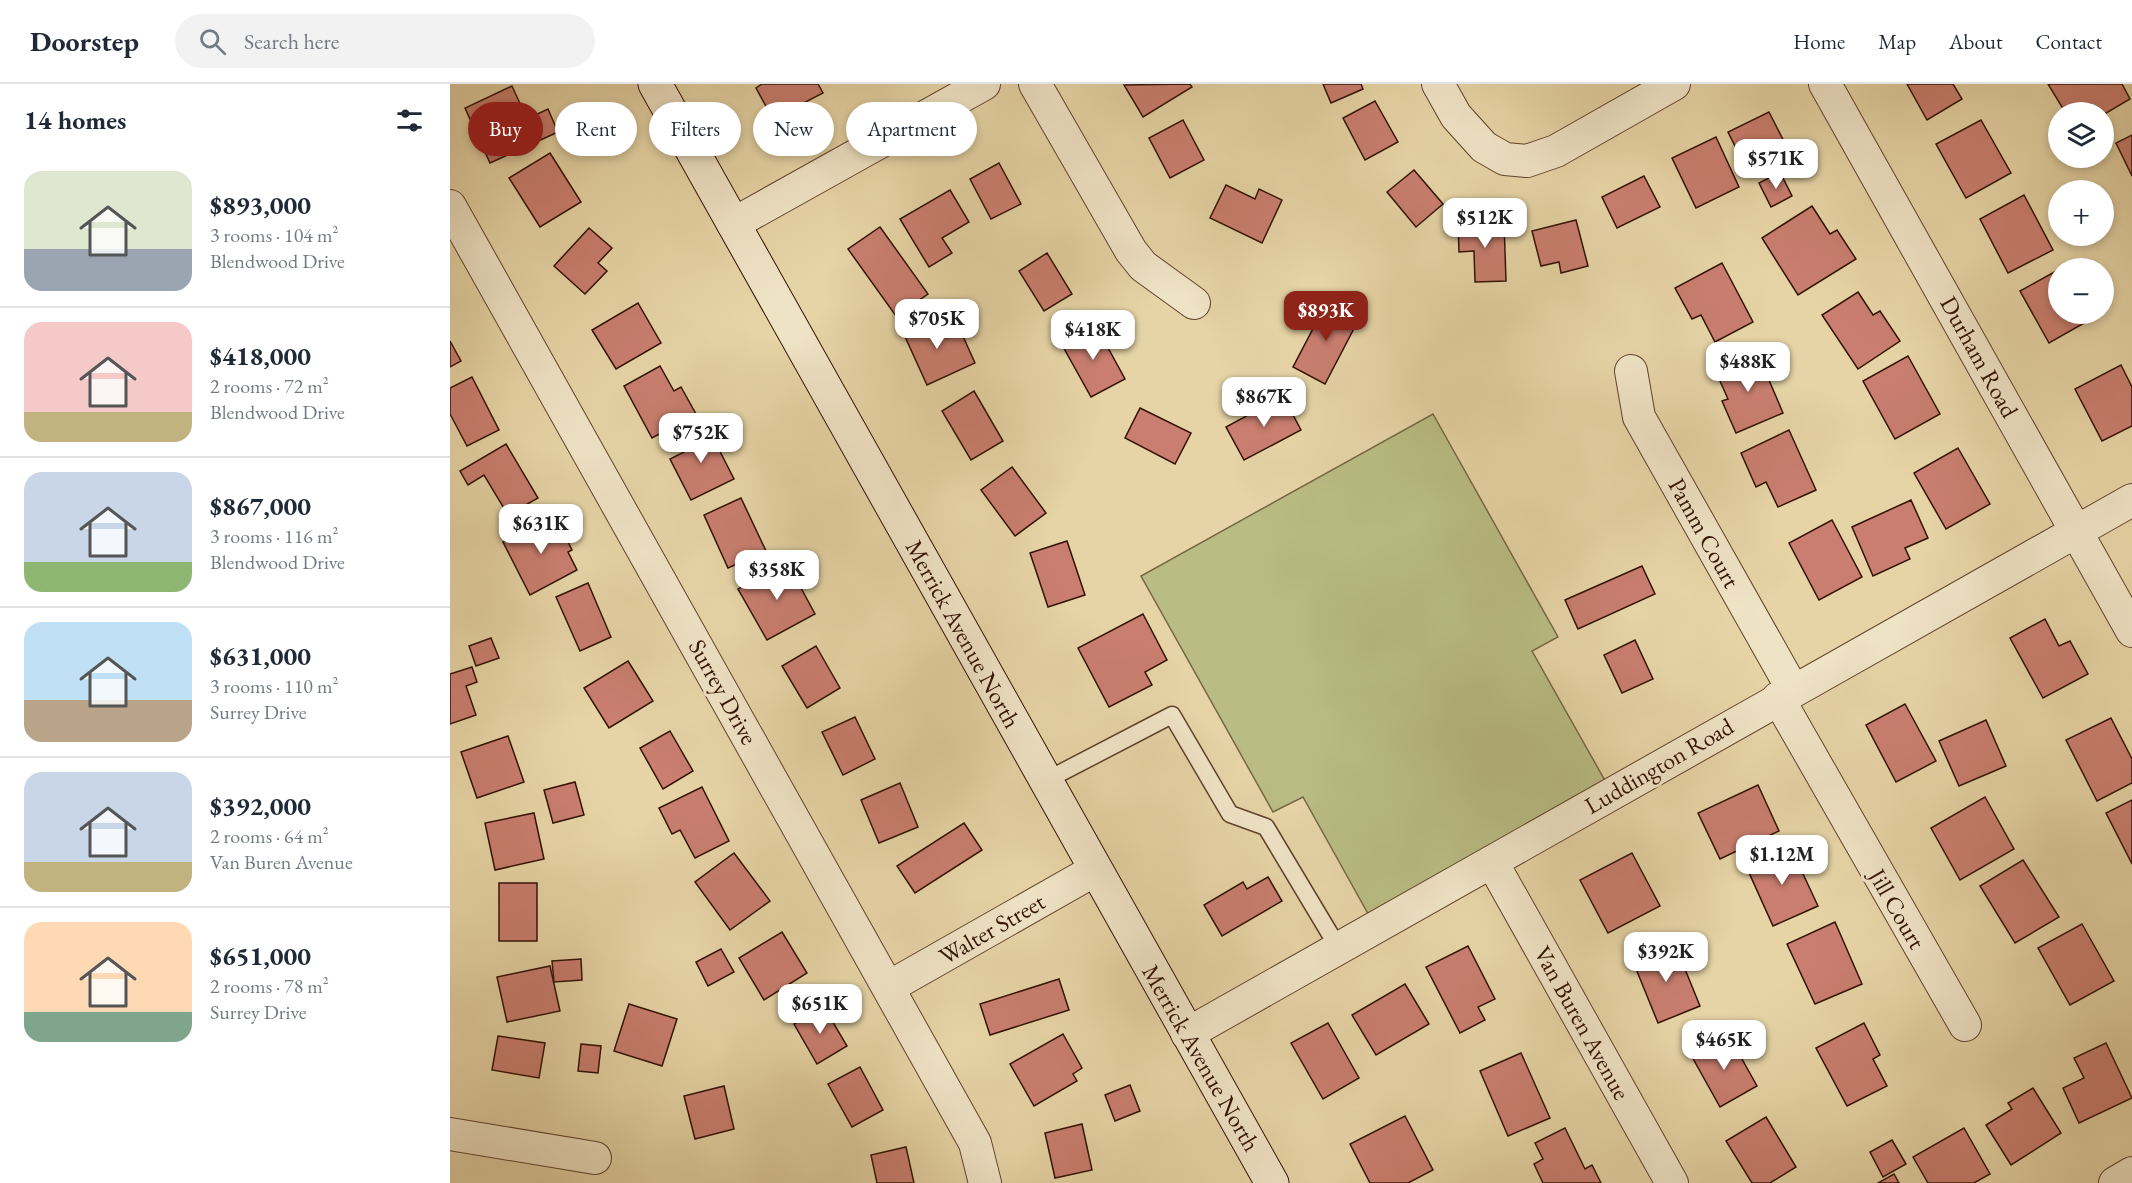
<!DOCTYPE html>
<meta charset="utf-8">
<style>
:root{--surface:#fff;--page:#f2f2f3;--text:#1f2937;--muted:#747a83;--line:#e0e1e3;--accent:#8f2418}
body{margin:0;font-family:"EB Garamond",serif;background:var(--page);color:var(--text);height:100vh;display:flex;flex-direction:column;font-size:22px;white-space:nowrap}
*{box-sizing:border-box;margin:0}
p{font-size:20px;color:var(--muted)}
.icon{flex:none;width:33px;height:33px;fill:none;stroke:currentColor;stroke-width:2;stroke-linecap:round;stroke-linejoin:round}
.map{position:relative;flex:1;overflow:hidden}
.sheet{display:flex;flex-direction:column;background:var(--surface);width:450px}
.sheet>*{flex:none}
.top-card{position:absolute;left:18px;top:18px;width:570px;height:54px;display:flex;gap:12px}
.controls{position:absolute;left:1598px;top:18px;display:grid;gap:12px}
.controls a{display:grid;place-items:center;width:66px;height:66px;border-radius:50%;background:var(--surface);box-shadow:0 3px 9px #0003;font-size:30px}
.price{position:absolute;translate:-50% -51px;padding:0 14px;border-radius:12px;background:#fff;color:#222;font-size:20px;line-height:39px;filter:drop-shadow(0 2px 3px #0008)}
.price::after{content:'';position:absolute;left:50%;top:36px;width:18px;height:14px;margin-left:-9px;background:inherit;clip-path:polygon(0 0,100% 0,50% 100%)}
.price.active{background:var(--accent);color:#fff}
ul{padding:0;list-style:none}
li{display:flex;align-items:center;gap:18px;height:150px;padding:0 24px}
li+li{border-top:2px solid var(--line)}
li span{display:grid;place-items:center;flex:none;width:168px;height:120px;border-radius:18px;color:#555}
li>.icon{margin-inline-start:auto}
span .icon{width:72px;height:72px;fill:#fffc;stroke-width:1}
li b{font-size:26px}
h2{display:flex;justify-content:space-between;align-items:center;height:72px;padding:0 24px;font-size:26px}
.tag{padding:0 21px;border-radius:27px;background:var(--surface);box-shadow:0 3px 9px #0003;font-size:21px;line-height:54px}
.tag.active{background:var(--accent);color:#fff}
header{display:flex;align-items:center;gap:36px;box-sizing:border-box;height:84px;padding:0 30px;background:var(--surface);border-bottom:2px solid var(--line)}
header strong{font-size:28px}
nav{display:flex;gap:33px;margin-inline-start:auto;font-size:21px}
.search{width:420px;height:54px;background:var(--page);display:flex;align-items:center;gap:15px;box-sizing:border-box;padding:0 21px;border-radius:33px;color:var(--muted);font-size:22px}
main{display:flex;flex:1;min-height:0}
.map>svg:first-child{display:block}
</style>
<header>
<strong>Doorstep</strong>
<div class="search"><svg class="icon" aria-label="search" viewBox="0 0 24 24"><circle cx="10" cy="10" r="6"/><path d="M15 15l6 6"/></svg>Search here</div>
<nav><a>Home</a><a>Map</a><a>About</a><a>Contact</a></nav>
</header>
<main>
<section class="sheet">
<h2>14 homes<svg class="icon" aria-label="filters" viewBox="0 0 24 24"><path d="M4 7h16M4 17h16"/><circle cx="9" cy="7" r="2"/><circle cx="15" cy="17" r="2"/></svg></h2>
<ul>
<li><span style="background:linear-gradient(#dfe7d0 65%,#9aa5b1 0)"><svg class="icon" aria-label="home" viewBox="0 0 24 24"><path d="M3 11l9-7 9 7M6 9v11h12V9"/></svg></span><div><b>$893,000</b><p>3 rooms · 104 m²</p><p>Blendwood Drive</p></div></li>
<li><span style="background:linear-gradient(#f6c9c9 75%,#c2b280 0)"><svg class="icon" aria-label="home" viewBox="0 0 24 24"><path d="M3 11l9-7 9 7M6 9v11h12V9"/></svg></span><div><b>$418,000</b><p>2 rooms · 72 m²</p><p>Blendwood Drive</p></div></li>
<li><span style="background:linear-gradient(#c9d6e8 75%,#8fb573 0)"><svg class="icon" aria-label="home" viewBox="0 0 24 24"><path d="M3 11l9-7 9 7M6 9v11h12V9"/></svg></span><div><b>$867,000</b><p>3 rooms · 116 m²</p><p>Blendwood Drive</p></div></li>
<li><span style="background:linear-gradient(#bfe0f5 65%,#b9a48a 0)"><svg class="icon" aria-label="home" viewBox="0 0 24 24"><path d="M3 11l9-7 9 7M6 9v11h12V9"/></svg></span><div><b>$631,000</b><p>3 rooms · 110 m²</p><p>Surrey Drive</p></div></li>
<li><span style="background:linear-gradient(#c9d6e8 75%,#c2b280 0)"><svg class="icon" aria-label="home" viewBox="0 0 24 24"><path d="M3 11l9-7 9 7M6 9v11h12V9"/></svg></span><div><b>$392,000</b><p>2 rooms · 64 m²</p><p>Van Buren Avenue</p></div></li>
<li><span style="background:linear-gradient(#ffd9b3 75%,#7fa58c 0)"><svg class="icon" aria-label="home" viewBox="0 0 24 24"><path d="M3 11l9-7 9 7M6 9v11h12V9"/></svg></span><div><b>$651,000</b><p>2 rooms · 78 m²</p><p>Surrey Drive</p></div></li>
</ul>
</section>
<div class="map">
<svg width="1682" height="1099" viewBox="0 0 1682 1099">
<rect width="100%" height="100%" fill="#e6d4a6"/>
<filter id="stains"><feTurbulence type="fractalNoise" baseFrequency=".00333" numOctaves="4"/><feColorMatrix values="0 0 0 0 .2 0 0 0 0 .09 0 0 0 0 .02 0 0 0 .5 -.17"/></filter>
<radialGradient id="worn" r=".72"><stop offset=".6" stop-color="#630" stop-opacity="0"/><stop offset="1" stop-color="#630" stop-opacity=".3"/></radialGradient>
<polygon fill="#b9bc84" stroke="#766744" stroke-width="1.5" points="983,330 1108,553 1082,567 1162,709 926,844 853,713 823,728 691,492"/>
<g fill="#c97e6f" stroke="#321203" stroke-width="1.5">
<polygon points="312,0 368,0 373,9 323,35 306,4"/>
<polygon points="740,0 742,3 693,33 674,1"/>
<polygon points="873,0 911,0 913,5 881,19"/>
<polygon points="1457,0 1503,0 1512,15 1477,36"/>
<polygon points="1598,0 1672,0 1680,15 1653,31 1653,28 1615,28"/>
<polygon points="62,2 77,35 98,25 108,48 40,79 15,24"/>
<polygon points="925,17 948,58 915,76 893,34"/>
<polygon points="1319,28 1343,75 1328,82 1320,67 1294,80 1278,48"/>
<polygon points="733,36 754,76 720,94 699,54"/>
<polygon points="1531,36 1561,89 1516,114 1486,60"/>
<polygon points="1682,51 1682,92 1666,59"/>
<polygon points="1266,53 1289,103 1246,124 1222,74"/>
<polygon points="100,69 131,118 90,143 59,94"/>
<polygon points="549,79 571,120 541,135 520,95"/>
<polygon points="964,86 993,120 966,143 937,108"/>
<polygon points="1330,88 1342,112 1321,123 1309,99"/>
<polygon points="1194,92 1210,123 1167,144 1152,113"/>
<polygon points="776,101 805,115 809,105 832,116 812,159 760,134"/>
<polygon points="500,106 519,138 492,154 502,169 479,183 450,135"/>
<polygon points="1574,111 1603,166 1558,189 1530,135"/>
<polygon points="1362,122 1380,150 1387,146 1406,175 1348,211 1312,154"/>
<polygon points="1126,136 1138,182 1111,189 1109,178 1091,182 1082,147"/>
<polygon points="1054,137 1056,197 1025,198 1024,167 1009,168 1008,138"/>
<polygon points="430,143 478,210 446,232 398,165"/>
<polygon points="139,144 162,164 148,179 157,187 135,210 104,182"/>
<polygon points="597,169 622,210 594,227 569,187"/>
<polygon points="1272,179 1303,238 1265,258 1251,231 1242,235 1225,204"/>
<polygon points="1608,186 1608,230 1640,230 1643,234 1599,259 1570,207"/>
<polygon points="1408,208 1423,231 1430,227 1450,257 1408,285 1372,231"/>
<polygon points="878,216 910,233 875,300 843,283"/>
<polygon points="188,219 211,259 166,285 142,246"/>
<polygon points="486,230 497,254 511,248 525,279 477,301 452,246"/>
<polygon points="645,240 675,295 641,313 611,259"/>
<polygon points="0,257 11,277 0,283"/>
<polygon points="1307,268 1333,329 1286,349 1272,317 1278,315 1265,286"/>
<polygon points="1458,272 1490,330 1445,355 1413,297"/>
<polygon points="1671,281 1682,303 1682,342 1652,357 1625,305"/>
<polygon points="210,282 224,307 231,303 246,330 202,354 174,302"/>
<polygon points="22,293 49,346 17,362 0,330 0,304"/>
<polygon points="524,307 553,357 521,376 492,327"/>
<polygon points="833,312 851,346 794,376 776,343"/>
<polygon points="690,324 741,349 725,380 675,354"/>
<polygon points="257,342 284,395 241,416 220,375 236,367 229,355"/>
<polygon points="1339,346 1366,406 1328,423 1316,398 1306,403 1291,369"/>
<polygon points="56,360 88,414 58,431 34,391 18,401 10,387"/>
<polygon points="1508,364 1540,420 1496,445 1464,389"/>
<polygon points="562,383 596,429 565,452 531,406"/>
<polygon points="291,414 316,467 278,484 254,431"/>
<polygon points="1461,416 1478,454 1455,464 1460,475 1423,492 1402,443"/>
<polygon points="105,432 122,466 118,468 127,486 80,511 53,458"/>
<polygon points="1382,436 1412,493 1369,516 1339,459"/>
<polygon points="617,457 635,511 598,523 580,469"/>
<polygon points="337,478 365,530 317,556 288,505"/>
<polygon points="1192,482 1205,510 1128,545 1115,516"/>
<polygon points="138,499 161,553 130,567 106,513"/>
<polygon points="693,530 717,576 695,588 702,601 659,623 628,564"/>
<polygon points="1595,535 1609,562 1620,557 1638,590 1593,614 1560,554"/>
<polygon points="41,554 49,574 26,582 19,562"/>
<polygon points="1185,556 1203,595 1172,609 1154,571"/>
<polygon points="366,562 390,604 357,624 332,582"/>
<polygon points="178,577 203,617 159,644 134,604"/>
<polygon points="22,583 27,598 16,602 26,631 0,640 0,590"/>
<polygon points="1455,620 1486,677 1446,698 1416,641"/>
<polygon points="405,633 425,675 393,691 372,648"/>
<polygon points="1661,634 1682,675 1682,699 1647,717 1616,656"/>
<polygon points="1536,636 1556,682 1509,702 1489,657"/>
<polygon points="220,647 243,687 213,705 190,664"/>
<polygon points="58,652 74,698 27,714 11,668"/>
<polygon points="125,698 134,731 103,739 94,706"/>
<polygon points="450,699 468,743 429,759 411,716"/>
<polygon points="1308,701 1329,747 1270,775 1248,729"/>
<polygon points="252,703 279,757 245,774 230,746 222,750 209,724"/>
<polygon points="1535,713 1564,765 1510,796 1481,744"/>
<polygon points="1682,716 1682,780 1656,729"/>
<polygon points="84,729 94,775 45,786 35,739"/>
<polygon points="514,739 532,766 465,809 447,782"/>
<polygon points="1340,762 1368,822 1323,842 1296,782"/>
<polygon points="284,769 320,817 280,846 245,798"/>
<polygon points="1182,769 1210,822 1158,849 1130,796"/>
<polygon points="1573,776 1609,833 1565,859 1530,802"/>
<polygon points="818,793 832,817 772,852 754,821 793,798 797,805"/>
<rect x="49" y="799" width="38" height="58"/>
<polygon points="1385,838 1412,900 1365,920 1337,860"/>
<polygon points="1632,840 1664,897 1620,921 1588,864"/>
<polygon points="332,848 357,889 314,916 289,874"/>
<polygon points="1224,858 1250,922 1208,939 1182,875"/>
<polygon points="1018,862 1045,915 1028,923 1035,936 1010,949 976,883"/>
<polygon points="271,865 284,888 258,902 246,878"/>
<polygon points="131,875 132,896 104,898 102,877"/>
<polygon points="100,882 110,927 57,938 47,893"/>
<polygon points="609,895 619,926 540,951 530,920"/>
<polygon points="955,900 979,940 926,971 902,931"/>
<polygon points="179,920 227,935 212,982 164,967"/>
<polygon points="374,923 397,962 367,980 344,940"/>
<polygon points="878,939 909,994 873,1015 841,959"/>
<polygon points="1414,939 1430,971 1423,975 1437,1002 1397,1022 1366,964"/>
<polygon points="613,950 632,984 623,990 627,997 584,1022 560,980"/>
<polygon points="1278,950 1307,1002 1270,1023 1241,971"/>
<polygon points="48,952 95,959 89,994 42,986"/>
<polygon points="1656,959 1682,1014 1629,1039 1613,1004 1634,994 1624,974"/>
<polygon points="131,960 151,962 148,989 128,987"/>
<polygon points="1071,969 1100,1034 1058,1052 1030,987"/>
<polygon points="410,983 433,1026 402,1043 378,1000"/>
<polygon points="680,1001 690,1027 665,1037 655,1011"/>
<polygon points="274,1002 284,1045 245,1055 234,1012"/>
<polygon points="1583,1004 1611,1049 1561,1081 1536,1041 1562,1025 1558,1019"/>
<polygon points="955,1032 983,1086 958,1099 920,1099 900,1060"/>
<polygon points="1316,1033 1346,1083 1320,1099 1302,1099 1276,1057"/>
<polygon points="632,1040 642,1086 605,1094 595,1049"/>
<polygon points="1115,1044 1135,1085 1142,1081 1151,1099 1093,1099 1084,1080 1093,1075 1085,1059"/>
<polygon points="1514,1044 1540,1090 1524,1099 1478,1099 1463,1073"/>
<polygon points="1442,1056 1456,1080 1433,1093 1420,1068"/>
<polygon points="456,1063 464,1099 427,1099 421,1071"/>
<polygon points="1444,1090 1449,1099 1428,1099"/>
</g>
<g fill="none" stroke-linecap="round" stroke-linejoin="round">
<g stroke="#5f422c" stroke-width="19">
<polyline id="service" points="595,697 722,631 780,730 816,743 889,865"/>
</g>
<g stroke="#5f422c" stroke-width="34">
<g id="minor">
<polyline points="585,0 681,167 693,182 744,219"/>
<polyline points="988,0 1006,32 1034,63 1055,75 1077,77 1106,67 1224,0"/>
<polyline points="1375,0 1682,547"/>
<polyline points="0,122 525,1059 535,1099"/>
<polyline points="283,140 534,0"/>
<polyline points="1181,287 1189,333 1343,606"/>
<polyline points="1328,614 1515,941"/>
<polyline points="1042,778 1222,1099"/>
<polyline points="439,903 645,786"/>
<polyline points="737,950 1682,416"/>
<polyline points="0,1050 145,1074"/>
<polyline points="1665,1099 1682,1089"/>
</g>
</g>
<g stroke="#321203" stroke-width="35">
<polyline id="secondary" points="205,0 822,1099"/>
</g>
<use href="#service" stroke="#efe3c5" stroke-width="16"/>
<use href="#minor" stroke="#efe3c5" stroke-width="32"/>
<use href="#secondary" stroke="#efe3c5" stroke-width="33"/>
</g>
<g text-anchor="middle" stroke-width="6" stroke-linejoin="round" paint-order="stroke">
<g font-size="24" fill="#321203" stroke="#efe3c5">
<text transform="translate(1529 273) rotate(61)" y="8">Durham Road</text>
<text transform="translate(1254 449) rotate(61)" y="8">Pamm Court</text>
<text transform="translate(513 550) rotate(61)" y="8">Merrick Avenue North</text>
<text transform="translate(273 608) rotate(61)" y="8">Surrey Drive</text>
<text transform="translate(1209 682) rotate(-30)" y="8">Luddington Road</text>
<text transform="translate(1447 825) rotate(60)" y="8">Jill Court</text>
<text transform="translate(542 845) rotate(-30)" y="8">Walter Street</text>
<text transform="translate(1132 939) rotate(61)" y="8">Van Buren Avenue</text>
<text transform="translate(751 974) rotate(60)" y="8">Merrick Avenue North</text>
</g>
</g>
<rect width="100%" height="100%" filter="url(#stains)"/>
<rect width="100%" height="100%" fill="url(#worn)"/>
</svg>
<div class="controls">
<a><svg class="icon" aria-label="layers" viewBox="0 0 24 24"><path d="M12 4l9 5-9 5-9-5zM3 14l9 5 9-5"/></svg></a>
<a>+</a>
<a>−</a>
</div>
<b class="price" style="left:1326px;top:106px">$571K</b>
<b class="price" style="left:1035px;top:165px">$512K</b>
<b class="price active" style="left:876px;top:258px">$893K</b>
<b class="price" style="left:487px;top:266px">$705K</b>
<b class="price" style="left:643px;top:277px">$418K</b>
<b class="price" style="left:1298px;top:309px">$488K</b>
<b class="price" style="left:814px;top:344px">$867K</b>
<b class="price" style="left:251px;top:380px">$752K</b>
<b class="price" style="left:91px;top:471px">$631K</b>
<b class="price" style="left:327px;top:517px">$358K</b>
<b class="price" style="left:1332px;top:802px">$1.12M</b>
<b class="price" style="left:1216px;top:899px">$392K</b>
<b class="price" style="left:370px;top:951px">$651K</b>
<b class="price" style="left:1274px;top:987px">$465K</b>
<div class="top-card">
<a class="tag active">Buy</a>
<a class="tag">Rent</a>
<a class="tag">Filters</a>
<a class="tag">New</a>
<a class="tag">Apartment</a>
</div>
</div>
</main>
